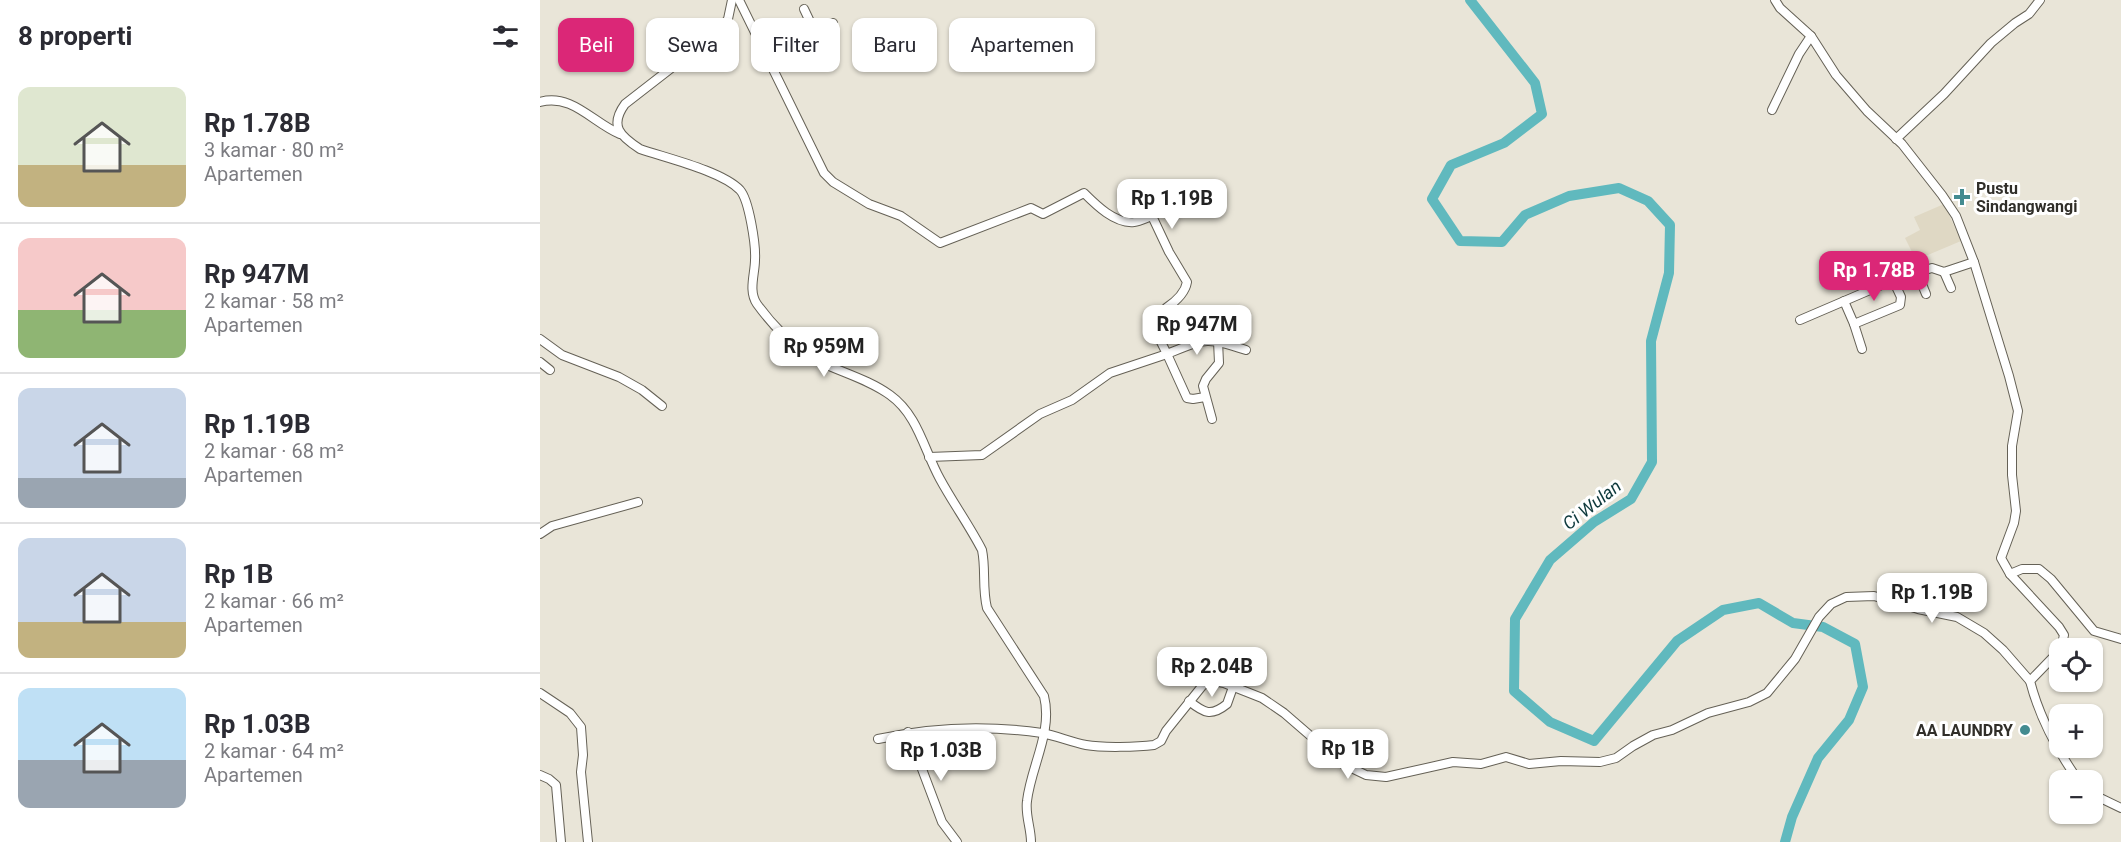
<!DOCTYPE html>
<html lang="id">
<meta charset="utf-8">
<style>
:root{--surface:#fff;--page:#f7f7f7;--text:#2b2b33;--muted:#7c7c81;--line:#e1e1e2;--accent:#db2777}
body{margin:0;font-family:Roboto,sans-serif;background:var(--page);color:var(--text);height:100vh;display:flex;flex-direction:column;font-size:22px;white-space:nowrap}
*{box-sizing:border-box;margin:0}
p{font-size:20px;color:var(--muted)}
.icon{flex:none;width:33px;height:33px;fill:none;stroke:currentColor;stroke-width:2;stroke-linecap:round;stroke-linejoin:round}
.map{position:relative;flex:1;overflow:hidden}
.details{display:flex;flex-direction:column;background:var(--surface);width:540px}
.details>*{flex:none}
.banner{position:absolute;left:18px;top:18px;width:570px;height:54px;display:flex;gap:12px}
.fabs{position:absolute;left:1509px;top:638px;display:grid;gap:12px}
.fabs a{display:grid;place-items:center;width:54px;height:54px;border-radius:12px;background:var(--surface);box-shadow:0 2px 4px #0004;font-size:30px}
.price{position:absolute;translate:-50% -51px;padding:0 14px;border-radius:12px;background:#fff;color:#222;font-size:20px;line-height:39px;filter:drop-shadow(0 2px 3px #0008)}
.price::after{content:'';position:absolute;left:50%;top:36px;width:18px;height:14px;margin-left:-9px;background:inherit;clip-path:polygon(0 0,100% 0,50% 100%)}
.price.selected{background:var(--accent);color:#fff}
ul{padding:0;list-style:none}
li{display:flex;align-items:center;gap:18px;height:150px;padding:0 18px}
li+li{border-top:2px solid var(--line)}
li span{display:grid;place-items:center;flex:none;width:168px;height:120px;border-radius:12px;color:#555}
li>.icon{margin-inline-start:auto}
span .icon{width:72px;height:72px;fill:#fffc;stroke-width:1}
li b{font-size:26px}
h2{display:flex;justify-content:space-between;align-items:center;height:72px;padding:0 18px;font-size:26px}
.chip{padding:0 21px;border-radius:12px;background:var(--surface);box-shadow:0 2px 4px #0004;font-size:21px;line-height:54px}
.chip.selected{background:var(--accent);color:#fff}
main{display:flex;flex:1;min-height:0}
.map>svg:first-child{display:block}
</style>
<main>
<section class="details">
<h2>8 properti<svg class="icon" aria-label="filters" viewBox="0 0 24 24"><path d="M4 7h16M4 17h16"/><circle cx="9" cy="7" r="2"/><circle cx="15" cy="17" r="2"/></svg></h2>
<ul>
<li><span style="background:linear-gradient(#dfe7d0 65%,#c2b280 0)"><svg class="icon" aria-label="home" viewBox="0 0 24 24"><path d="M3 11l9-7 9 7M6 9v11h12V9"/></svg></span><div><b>Rp 1.78B</b><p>3 kamar · 80 m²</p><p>Apartemen</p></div></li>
<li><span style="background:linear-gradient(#f6c9c9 60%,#8fb573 0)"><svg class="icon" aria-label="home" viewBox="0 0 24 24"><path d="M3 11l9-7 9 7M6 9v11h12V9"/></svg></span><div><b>Rp 947M</b><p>2 kamar · 58 m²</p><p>Apartemen</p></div></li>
<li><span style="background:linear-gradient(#c9d6e8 75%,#9aa5b1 0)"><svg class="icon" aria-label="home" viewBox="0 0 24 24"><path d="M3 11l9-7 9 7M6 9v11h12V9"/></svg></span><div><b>Rp 1.19B</b><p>2 kamar · 68 m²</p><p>Apartemen</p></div></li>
<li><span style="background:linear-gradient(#c9d6e8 70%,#c2b280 0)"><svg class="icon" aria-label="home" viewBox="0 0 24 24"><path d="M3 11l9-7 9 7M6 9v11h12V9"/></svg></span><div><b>Rp 1B</b><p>2 kamar · 66 m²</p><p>Apartemen</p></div></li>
<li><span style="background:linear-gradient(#bfe0f5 60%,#9aa5b1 0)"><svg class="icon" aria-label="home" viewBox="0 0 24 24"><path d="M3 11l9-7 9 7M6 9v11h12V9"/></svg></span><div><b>Rp 1.03B</b><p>2 kamar · 64 m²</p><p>Apartemen</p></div></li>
</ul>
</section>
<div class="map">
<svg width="1581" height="842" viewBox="0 0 1581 842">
<rect width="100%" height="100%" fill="#e9e5d8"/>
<polygon fill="#dfd8c4" points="1404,204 1421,241 1376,260 1365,238 1380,230 1374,217"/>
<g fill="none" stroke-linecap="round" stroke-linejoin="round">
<polyline stroke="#60b9be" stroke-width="10" points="930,0 995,83 1002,114 964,143 911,165 892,199 920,241 962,242 985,215 1029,196 1079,188 1108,201 1130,225 1129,273 1111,341 1112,462 1091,499 1054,522 1010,560 975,619 974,691 1010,722 1054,741 1137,641 1183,610 1219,603 1253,623 1283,627 1315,644 1323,687 1309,720 1278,758 1252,817 1245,842"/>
<g stroke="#656156" stroke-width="10">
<g id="minor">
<path d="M 192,0 L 188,19 L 179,31 L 85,104 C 69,126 80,136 100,149 C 126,158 182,171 200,190 C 209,200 216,245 215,260 C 215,274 208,291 217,304 C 230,322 256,351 276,360 C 300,372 328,379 350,395 C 378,415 384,450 400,479 C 413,503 429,525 442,550 C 446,569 442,588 447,608 L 504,696 C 513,732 491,766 487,801 C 485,815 491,828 491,842"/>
<path d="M 199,0 L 284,173 L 293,182 L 329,204 L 361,216 L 400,243 L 491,208 L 503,214 L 544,193 C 556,205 575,224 594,222 C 600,221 606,218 612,216 L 629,252 L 647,282 C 645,294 635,302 626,308 L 623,318 L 614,328 L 627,354 L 570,373 L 532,400 L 500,414 L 442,455 L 389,457"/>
<polyline points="1235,0 1240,8 1271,36 1296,75 1327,111 1362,144 1402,195 1416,216 1434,262 1469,376 1478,411 1472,446 1472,475 1476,511 1474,523 1461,558 1470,574 1519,627 1524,635 1521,648"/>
<polyline points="264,9 273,28"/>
<polyline points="226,56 273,28 293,23"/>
<path d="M 0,102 C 32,93 53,123 80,134"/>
<polyline points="1232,110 1259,54 1271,36"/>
<polyline points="1356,139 1404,94 1451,43 1475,23 1489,14 1500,0"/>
<polyline points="1377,272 1386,294"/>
<polyline points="1404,272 1411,288"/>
<polyline points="1304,301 1314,324 1360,305 1361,297 1353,280"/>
<polyline points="1260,320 1358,278 1392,268 1404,272 1434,262"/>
<polyline points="1314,324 1322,349"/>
<polyline points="0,339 22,355 79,377 102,390 122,406"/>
<polyline points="0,362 10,370"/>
<path d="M 665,397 L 653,399 L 647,398 L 627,354 C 666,338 666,337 706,350"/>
<polyline points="672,419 663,386 666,379 679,363 678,341"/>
<polyline points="0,534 12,526 98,502"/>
<polyline points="1470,574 1482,569 1499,569 1511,579 1554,631 1581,639"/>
<path d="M 1520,650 L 1490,681 C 1499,716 1517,750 1538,780"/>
<polyline points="0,693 30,713 41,727 43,755 41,772 48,842"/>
<path d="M 649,701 C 664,713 671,717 687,704 L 693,687"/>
<polyline points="368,732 402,822 417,842"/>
<path d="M 338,739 C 392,727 447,725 502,733 C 517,736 531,742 546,745 C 562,748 598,747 614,745 L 621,741 L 626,731 L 663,685 L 673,681 L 684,683 L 722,698 L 744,713 L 803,764 L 826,775 L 846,777 L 913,762 L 941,764 L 966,757 L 989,764 L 1021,761 L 1060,762 L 1076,758 L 1093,746 L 1113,735 L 1132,730 L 1168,713 L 1209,702 L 1227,693 L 1255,659 L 1279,617 L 1291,604 L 1306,597 L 1334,596 L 1378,609 L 1417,617 L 1444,633 L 1463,650 L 1490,681"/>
<polyline points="0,775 9,779 16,785 21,842"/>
<polyline points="1552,794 1581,808"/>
</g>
</g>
<use href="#minor" stroke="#fff" stroke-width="8"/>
</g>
<g fill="#438b90" stroke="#fff" stroke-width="2">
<path d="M1419 188h6v6h6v6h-6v6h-6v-6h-6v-6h6z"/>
<circle cx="1485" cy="730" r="6"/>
</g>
<g text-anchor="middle" stroke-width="6" stroke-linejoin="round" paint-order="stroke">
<g font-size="16" font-weight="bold" fill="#302e29" stroke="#fff" text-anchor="start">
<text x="1436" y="194">Pustu<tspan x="1436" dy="18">Sindangwangi</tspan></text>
<text x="1473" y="736" text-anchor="end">AA LAUNDRY</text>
</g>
<g font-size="18" font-style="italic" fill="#0e393c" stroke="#fff">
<text transform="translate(1052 505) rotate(-38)" y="6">Ci Wulan</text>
</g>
</g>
</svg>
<div class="fabs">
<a><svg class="icon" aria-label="locate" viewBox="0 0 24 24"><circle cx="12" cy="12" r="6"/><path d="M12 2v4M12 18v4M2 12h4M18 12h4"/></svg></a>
<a>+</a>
<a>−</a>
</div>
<b class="price" style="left:632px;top:230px">Rp 1.19B</b>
<b class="price selected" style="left:1334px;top:302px">Rp 1.78B</b>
<b class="price" style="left:657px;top:356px">Rp 947M</b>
<b class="price" style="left:284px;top:378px">Rp 959M</b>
<b class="price" style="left:1392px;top:624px">Rp 1.19B</b>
<b class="price" style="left:672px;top:698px">Rp 2.04B</b>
<b class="price" style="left:808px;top:780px">Rp 1B</b>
<b class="price" style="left:401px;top:782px">Rp 1.03B</b>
<div class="banner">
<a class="chip selected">Beli</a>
<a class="chip">Sewa</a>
<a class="chip">Filter</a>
<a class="chip">Baru</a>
<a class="chip">Apartemen</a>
</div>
</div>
</main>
